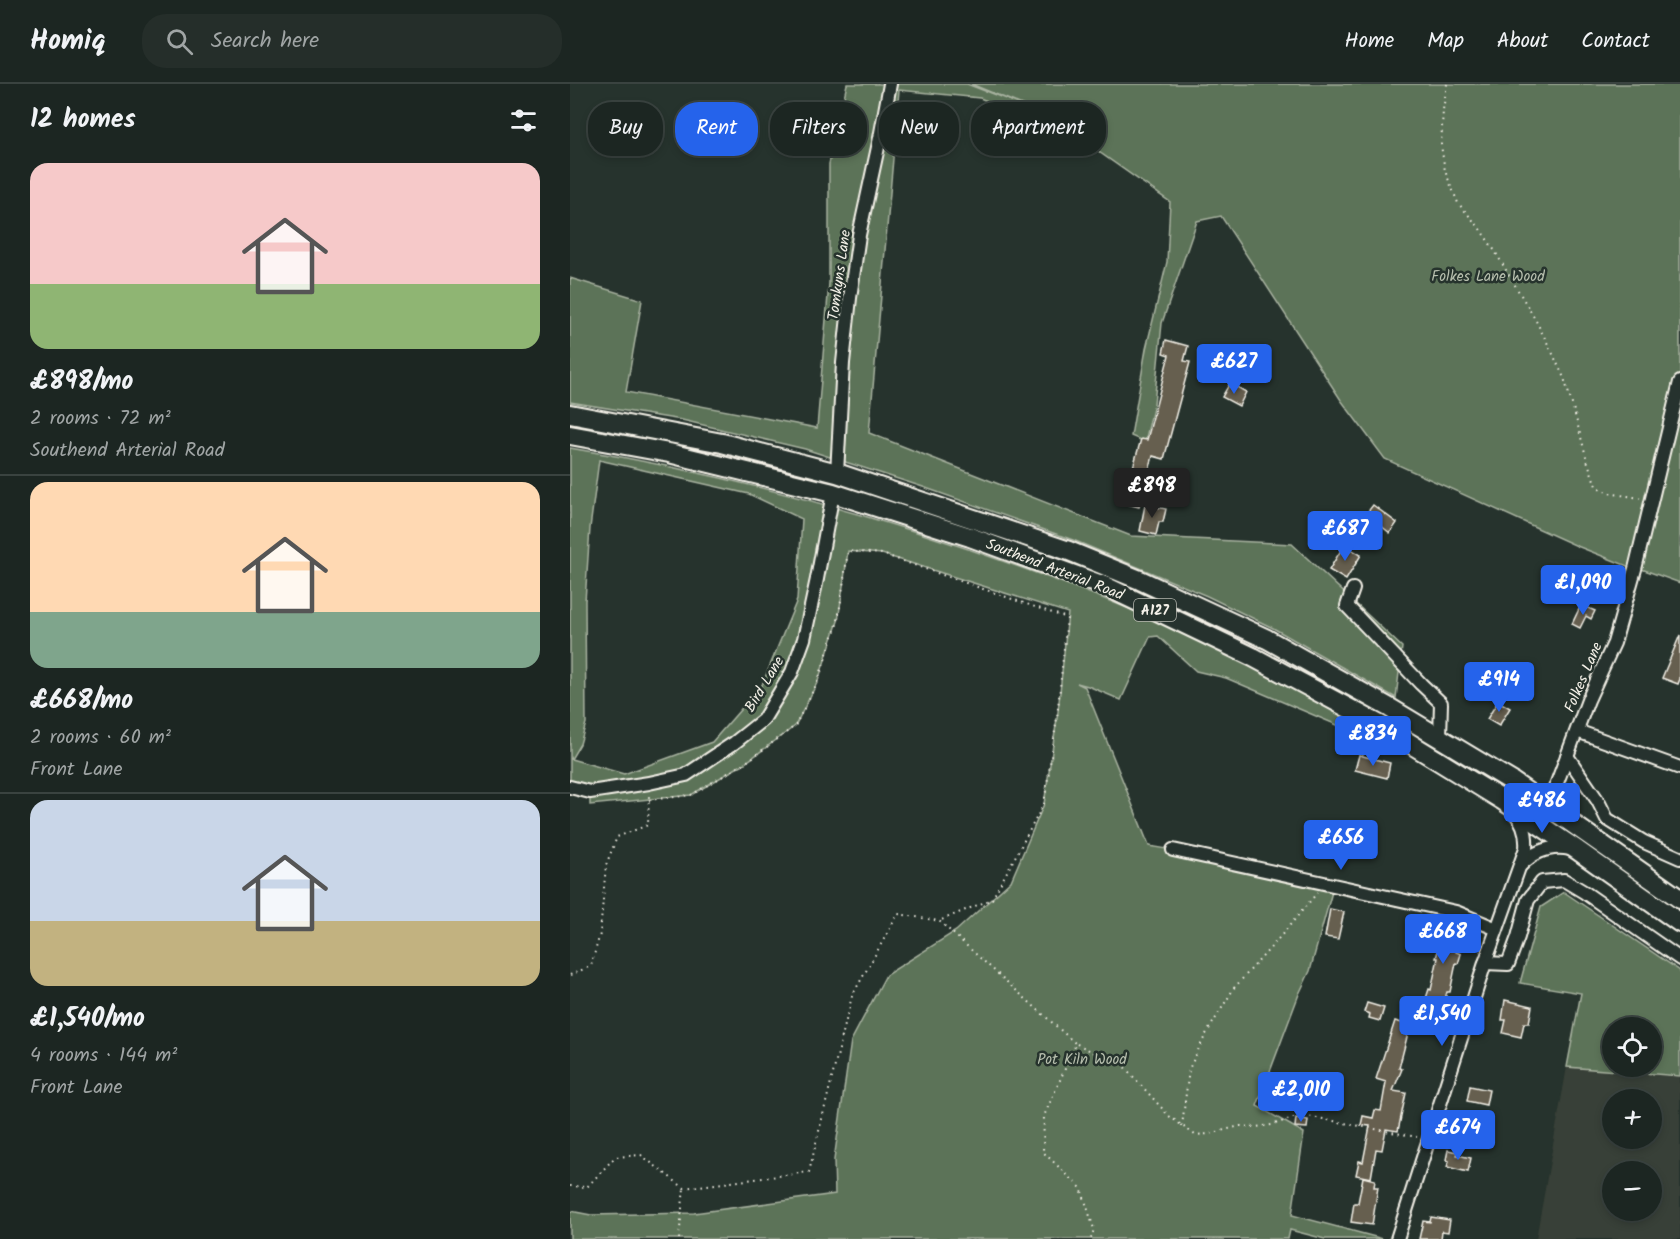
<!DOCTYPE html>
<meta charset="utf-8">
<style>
:root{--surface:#1c2622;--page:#252e2a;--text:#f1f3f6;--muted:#a0a5a5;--line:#3a4340;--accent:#2563eb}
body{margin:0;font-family:Kalam,sans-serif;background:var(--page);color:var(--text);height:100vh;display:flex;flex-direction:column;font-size:22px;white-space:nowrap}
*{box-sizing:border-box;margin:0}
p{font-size:20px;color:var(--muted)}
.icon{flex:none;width:33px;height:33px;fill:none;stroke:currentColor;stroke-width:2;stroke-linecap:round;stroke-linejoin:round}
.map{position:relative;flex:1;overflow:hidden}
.side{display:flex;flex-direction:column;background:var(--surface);width:570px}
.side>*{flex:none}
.top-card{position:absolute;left:18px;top:18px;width:570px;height:54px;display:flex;gap:12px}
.buttons{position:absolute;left:1032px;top:933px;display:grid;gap:12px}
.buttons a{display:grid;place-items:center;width:60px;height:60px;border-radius:50%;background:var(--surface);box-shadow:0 3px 9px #0003,0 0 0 2px var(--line);font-size:30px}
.price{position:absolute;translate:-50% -51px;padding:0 14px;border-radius:6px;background:var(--accent);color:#fff;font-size:20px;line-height:39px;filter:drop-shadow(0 2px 3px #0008)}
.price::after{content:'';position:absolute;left:50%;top:36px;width:18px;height:14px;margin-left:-9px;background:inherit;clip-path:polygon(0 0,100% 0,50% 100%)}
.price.current{background:#222;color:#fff}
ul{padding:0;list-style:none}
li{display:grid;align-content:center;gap:12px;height:318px;padding:0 30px}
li+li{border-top:2px solid var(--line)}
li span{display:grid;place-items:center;height:186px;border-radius:18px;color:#555}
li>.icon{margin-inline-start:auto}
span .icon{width:108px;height:108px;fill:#fffc;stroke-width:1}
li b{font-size:26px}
h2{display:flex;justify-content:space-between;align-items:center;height:72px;padding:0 30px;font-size:26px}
.pill{padding:0 21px;border-radius:24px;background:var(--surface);box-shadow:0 3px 9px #0003,0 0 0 2px var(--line);font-size:21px;line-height:54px}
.pill.current{background:var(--accent);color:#fff}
header{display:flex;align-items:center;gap:36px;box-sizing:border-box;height:84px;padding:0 30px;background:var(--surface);border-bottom:2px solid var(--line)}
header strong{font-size:28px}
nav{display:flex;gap:33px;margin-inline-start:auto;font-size:21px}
.search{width:420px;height:54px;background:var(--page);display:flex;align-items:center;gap:15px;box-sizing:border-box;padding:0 21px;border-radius:24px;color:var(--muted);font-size:22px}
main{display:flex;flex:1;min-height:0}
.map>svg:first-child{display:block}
</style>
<header>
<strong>Homiq</strong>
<div class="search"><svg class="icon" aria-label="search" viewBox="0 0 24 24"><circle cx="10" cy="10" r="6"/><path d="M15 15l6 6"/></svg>Search here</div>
<nav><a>Home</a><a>Map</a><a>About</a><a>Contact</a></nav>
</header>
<main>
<section class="side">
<h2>12 homes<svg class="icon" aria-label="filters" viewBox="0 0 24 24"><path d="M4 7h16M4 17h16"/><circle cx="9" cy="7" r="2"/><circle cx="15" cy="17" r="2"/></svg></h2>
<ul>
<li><span style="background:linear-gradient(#f6c9c9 65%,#8fb573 0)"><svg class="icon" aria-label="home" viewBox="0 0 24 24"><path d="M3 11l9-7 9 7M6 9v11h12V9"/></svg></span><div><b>£898/mo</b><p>2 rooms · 72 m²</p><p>Southend Arterial Road</p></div></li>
<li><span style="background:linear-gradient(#ffd9b3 70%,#7fa58c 0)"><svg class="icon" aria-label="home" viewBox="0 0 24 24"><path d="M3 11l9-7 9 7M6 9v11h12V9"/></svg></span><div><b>£668/mo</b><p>2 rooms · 60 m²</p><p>Front Lane</p></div></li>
<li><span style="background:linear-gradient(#c9d6e8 65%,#c2b280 0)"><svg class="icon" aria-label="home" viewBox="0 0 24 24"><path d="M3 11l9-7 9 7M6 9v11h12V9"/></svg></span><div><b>£1,540/mo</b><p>4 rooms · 144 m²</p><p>Front Lane</p></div></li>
</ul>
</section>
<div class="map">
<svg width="1110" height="1155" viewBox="0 0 1110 1155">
<rect width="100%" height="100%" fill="#26332d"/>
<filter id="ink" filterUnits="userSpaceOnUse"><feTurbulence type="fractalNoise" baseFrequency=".0167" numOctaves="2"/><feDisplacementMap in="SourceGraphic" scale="12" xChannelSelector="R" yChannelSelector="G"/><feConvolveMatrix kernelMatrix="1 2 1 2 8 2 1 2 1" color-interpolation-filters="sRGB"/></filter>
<g filter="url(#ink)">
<path fill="#394037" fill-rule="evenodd" d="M 997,983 L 1110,992 L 1110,1155 L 966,1155 ZM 1042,1016 L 1082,1016 L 1082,1054 L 1042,1054 ZM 1042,1088 L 1082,1088 L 1082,1126 L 1042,1126 Z"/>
<g fill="#5c7358" stroke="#a8b2a0" stroke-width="1.5" fill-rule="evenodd">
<polygon points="277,0 397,0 464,26 401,0 1110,0 1110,499 1066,483 1065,485 1007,462 815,375 771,316 651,132 627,137 592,239 584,320 575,358 561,352 576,265 597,178 600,118 516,59 410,14 329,6 299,349 561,452 722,460 832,563 826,614 703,544 637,512 503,456 353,403 235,365 112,336 0,318 0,194 72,216 56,308 247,344 259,199 259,80"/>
<path d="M 0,364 C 213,399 426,467 625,552 C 644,560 663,571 681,580 C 718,599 754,617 791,636 L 786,649 L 656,594 L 626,587 L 588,552 L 580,553 L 551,616 L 518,602 L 507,599 L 515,603 L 579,762 L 603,766 L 763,804 L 740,887 L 729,910 L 687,1022 L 734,1049 L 722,1131 L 813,1155 L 755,1155 L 720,1146 L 718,1155 L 0,1155 L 0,1127 L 21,1131 L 124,1129 L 265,1110 L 264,1076 L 281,957 L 316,891 L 386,847 L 441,797 L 474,720 L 488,628 L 498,529 L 312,470 L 278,467 L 268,537 L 248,597 L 225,642 L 175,679 L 121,711 L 20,721 L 20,708 L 0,705 ZM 29,376 L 179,410 L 232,435 L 227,516 L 192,601 L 142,658 L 54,690 L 1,675 L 10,660 L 16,639 L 15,517 L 20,444 Z"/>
<path d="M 994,808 L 1110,887 L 1110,992 L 997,983 L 1011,909 L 950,899 L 971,823 ZM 1042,944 L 1082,944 L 1082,982 L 1042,982 Z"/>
</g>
<g fill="#665f4f" stroke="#f4f1e8" stroke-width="1.5">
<polygon points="596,256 618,262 614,277 620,278 594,375 583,372 569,423 553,419 571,355 577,356 599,271 593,269"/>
<polygon points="660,299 676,308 669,322 652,313"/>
<polygon points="575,421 596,425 593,438 589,438 586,451 570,447"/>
<polygon points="803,421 827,439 820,449 796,430"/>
<polygon points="774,461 791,471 776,496 759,486"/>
<polygon points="1011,521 1025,527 1021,535 1016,532 1010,544 1002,540"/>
<polygon points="1110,551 1110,595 1108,600 1092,594"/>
<polygon points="928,617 940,624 929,642 917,635"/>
<polygon points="789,671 820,679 817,694 785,686"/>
<polygon points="760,825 774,828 768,855 755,853"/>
<polygon points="871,839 892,845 886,868 891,870 888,880 886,879 880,908 877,908 872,924 869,923 866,931 852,927 859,905 861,906 868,874 866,874 869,863 855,859 860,844 869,847"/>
<polygon points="935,916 962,922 959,939 954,939 951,953 933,949 936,936 932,936"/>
<polygon points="797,919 814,924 810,937 799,934 800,930 794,928"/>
<polygon points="837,920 845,922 829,984 832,985 823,1007 836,1009 828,1047 816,1045 812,1066 806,1065 801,1094 786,1091 789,1077 793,1078 800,1042 791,1041 793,1032 803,1034 805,1026 811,1027 816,998 806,995 825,937 832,939"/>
<polygon points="900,1002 919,1006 916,1021 897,1017"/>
<polygon points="726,1034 738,1036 737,1044 725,1043"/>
<polygon points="878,1066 888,1068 887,1071 901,1074 898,1088 877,1083 879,1077 876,1076"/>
<polygon points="793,1093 805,1096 804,1103 808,1103 802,1141 781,1138 784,1119 788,1119"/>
<polygon points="861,1133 880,1136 878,1148 872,1147 871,1155 849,1155 853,1137 860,1138"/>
</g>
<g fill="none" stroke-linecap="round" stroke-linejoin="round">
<g stroke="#f4f1e8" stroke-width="16">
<g id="minor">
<polyline points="267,389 273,279 280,214 289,151 310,54 320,0"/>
<polyline points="783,505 777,522 851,600 871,619 870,653"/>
<polyline points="1007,647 1110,684"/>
<polyline points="997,672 1028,717 1037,735 1074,758 1110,774"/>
<polyline points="0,703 20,708 79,699 116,691 164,659 193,636 222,588 234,555 247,495 263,409"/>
<polyline points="975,720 982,712 1018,616 1044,559 1065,485 1110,298"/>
<polyline points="603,766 886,828 927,845"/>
<path d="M 951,781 C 965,767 981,761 1000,765"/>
<polyline points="915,879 938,880 948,853 958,816 972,798 994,796 1014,808 1110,875"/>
<path d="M 827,1155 L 915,879 L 956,764 C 957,750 954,738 944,728"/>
</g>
</g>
<g stroke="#f4f1e8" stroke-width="22">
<g id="highway">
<polyline points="0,330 152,359 267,389 499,467 570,496 697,555 820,624 943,698 1110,815"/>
<polyline points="0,351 99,369 263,409 400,453 537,503 683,573 810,641 932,716 1007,766 1110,839"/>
</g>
</g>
<g stroke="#f4f1e8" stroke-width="2" stroke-dasharray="1.5 4.5" stroke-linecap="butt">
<polyline points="877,0 873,26 871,61 875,87 888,119 908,142 923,164 965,235 982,268 994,294 1004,327 1017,376 1026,402 1038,409 1070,414"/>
<polyline points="79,716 121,711 175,679 225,642 248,597 268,537 278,467 312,470 497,534 487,634 474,720 422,815 369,837"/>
<polyline points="0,891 21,882 30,850 36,781 47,753 78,741 79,711"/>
<polyline points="507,960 527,970 549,977 599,1032 625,1051 639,1050 670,1042 685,1043 702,1041 732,1031 847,1053"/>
<polyline points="612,1042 619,985 635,952 664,904 704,860 747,809"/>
<polyline points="0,1102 17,1103 45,1073 71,1071 114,1104 239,1088 282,912 328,830 369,837 506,960 474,1032 473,1068 511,1104 524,1145 521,1155"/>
<polyline points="109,1155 114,1104"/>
</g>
<use href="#minor" stroke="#26332d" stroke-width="12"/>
<use href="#highway" stroke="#26332d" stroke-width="18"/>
</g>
</g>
<g text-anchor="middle" stroke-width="5" stroke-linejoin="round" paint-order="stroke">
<rect fill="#26332d" stroke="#b6b8b0" stroke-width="1.5" x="564" y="515" width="42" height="22" rx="4.5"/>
<g font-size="14" font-weight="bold" fill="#f4f1e8">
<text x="585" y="531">A127</text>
</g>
<g font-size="15" fill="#f4f1e8" stroke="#26332d">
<text transform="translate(269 191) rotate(-82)" y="5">Tomkyns Lane</text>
<text transform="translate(485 485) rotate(21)" y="5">Southend Arterial Road</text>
<text transform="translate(1013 593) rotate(-67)" y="5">Folkes Lane</text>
<text transform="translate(194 600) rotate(-59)" y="5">Bird Lane</text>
</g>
<g font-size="15" fill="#b7bfae" stroke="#26332d">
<text x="918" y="197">Folkes Lane Wood</text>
<text x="512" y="980">Pot Kiln Wood</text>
</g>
</g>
</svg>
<div class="buttons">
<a><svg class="icon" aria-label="locate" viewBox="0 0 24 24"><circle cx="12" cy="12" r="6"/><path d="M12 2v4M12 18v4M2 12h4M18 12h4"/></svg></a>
<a>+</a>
<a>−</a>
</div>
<b class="price" style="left:664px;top:311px">£627</b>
<b class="price current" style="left:582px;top:435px">£898</b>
<b class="price" style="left:775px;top:478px">£687</b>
<b class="price" style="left:1013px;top:532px">£1,090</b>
<b class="price" style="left:929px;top:629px">£914</b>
<b class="price" style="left:803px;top:683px">£834</b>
<b class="price" style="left:972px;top:750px">£486</b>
<b class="price" style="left:771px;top:787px">£656</b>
<b class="price" style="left:873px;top:881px">£668</b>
<b class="price" style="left:872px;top:963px">£1,540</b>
<b class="price" style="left:731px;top:1039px">£2,010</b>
<b class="price" style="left:888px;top:1077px">£674</b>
<div class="top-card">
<a class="pill">Buy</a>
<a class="pill current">Rent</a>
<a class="pill">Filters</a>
<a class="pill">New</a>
<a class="pill">Apartment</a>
</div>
</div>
</main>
